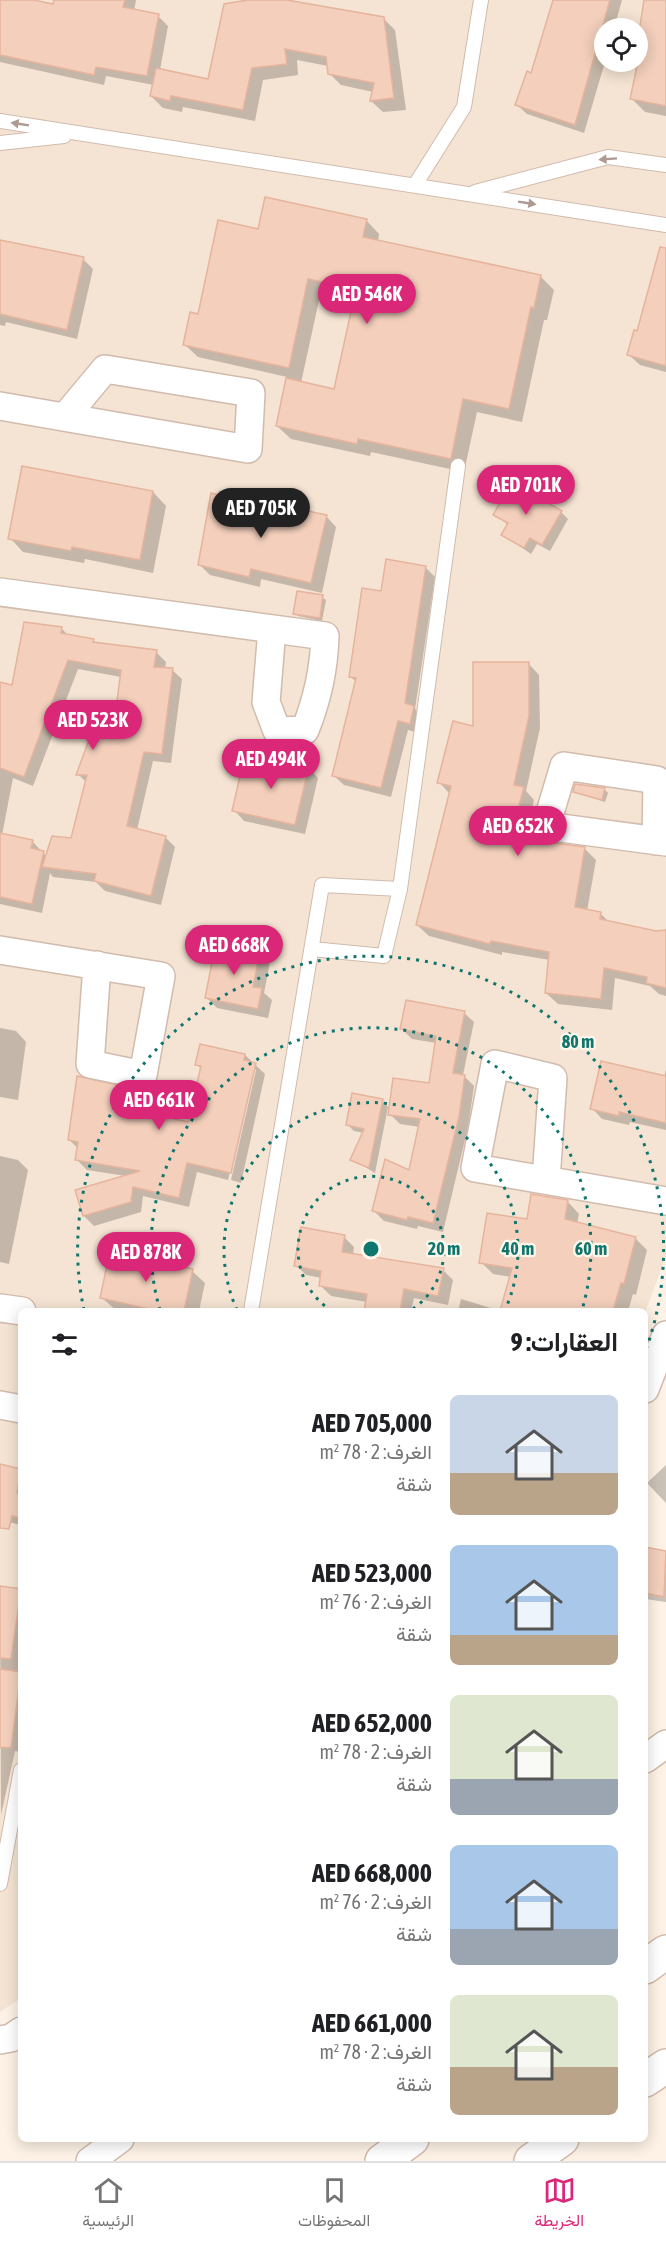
<!DOCTYPE html>
<html lang="ar">
<meta charset="utf-8">
<style>
:root{--surface:#fff;--page:#f6f6f6;--text:#202124;--muted:#757577;--line:#e0e0e0;--accent:#db2777}
body{margin:0;font-family:"Asap Condensed",Vazirmatn,sans-serif;background:var(--page);color:var(--text);direction:rtl;height:100vh;display:flex;flex-direction:column;font-size:22px;white-space:nowrap}
*{box-sizing:border-box;margin:0}
p{font-size:20px;color:var(--muted)}
.icon{flex:none;width:33px;height:33px;fill:none;stroke:currentColor;stroke-width:2;stroke-linecap:round;stroke-linejoin:round}
.map{position:relative;flex:1;overflow:hidden;direction:ltr}
.details{position:absolute;left:18px;top:1308px;width:630px;height:834px;display:flex;flex-direction:column;background:var(--surface);border-radius:9px;box-shadow:0 3px 15px #0003;direction:rtl}
.details>*{flex:none}
.buttons{position:absolute;left:594px;top:18px;display:grid;gap:12px}
.buttons a{display:grid;place-items:center;width:54px;height:54px;border-radius:50%;background:var(--surface);box-shadow:0 3px 15px #0003;font-size:30px}
.price{position:absolute;translate:-50% -51px;padding:0 14px;border-radius:21px;background:var(--accent);color:#fff;font-size:20px;line-height:39px;filter:drop-shadow(0 2px 3px #0008)}
.price::after{content:'';position:absolute;left:50%;top:36px;width:18px;height:14px;margin-left:-9px;background:inherit;clip-path:polygon(0 0,100% 0,50% 100%)}
.price.on{background:#222;color:#fff}
ul{padding:0;list-style:none}
li{display:flex;align-items:center;gap:18px;height:150px;padding:0 30px}
li span{display:grid;place-items:center;flex:none;width:168px;height:120px;border-radius:9px;color:#555}
li>.icon{margin-inline-start:auto}
span .icon{width:72px;height:72px;fill:#fffc;stroke-width:1}
li b{font-size:26px}
h2{display:flex;justify-content:space-between;align-items:center;height:72px;padding:0 30px;font-size:26px}
.tab-bar{display:flex;justify-content:space-around;align-items:center;height:84px;border-top:2px solid var(--line);background:var(--surface);font-size:16px;color:var(--muted)}
.tab-bar a{display:grid;justify-items:center;gap:3px}
.tab-bar .on{color:var(--accent)}
.map>svg:first-child{display:block}
</style>
<div class="map">
<svg width="666" height="2161" viewBox="0 0 666 2161">
<rect width="100%" height="100%" fill="#fdf2e5"/>
<path fill="#f5e4d3" fill-rule="evenodd" d="M 0,0 L 666,0 L 666,1256 L 645,1313 L 645,1311 L 21,1311 L 21,1998 L 0,2012 ZM 604,28 L 638,28 L 638,62 L 604,62 Z"/>
<g fill="#0003" fill-rule="evenodd">
<polygon points="0,0 27,0 54,6 55,0 136,0 134,11 158,16 168,26 160,70 210,81 250,0 281,0 383,18 395,30 406,110 383,112 371,101 373,92 341,85 329,73 328,66 297,60 298,75 263,80 255,121 183,107 182,112 163,108 151,96 154,85 106,76 104,85 0,62"/>
<polygon points="554,0 622,0 614,28 604,28 605,62 584,133 527,114 517,105 532,75"/>
<polygon points="646,0 666,2 666,116 645,112 631,98"/>
<path d="M 366,220 L 379,234 L 378,241 L 540,276 L 554,290 L 547,320 L 544,320 L 522,422 L 477,412 L 464,472 L 371,452 L 370,456 L 291,439 L 277,426 L 287,377 L 198,357 L 184,344 L 199,316 L 259,231 ZM 321,291 L 355,299 L 336,391 L 301,383 Z"/>
<polygon points="0,241 83,259 93,269 77,339 6,322 5,326 0,325"/>
<polygon points="666,286 666,372 640,365 629,355 638,333"/>
<polygon points="153,492 166,506 153,573 85,559 84,563 23,552 10,538"/>
<polygon points="280,511 326,516 336,527 322,593 261,579 260,587 210,575 200,565"/>
<polygon points="561,512 568,519 550,551 537,544 531,554 503,535 508,525 495,514"/>
<polygon points="425,567 435,577 415,709 423,717 419,733 408,730 391,797 344,785 333,775 357,683 350,676 382,592"/>
<polygon points="322,597 326,600 322,621 298,616 295,613"/>
<path d="M 61,628 L 68,635 L 93,640 L 97,644 L 156,652 L 166,662 L 165,669 L 172,670 L 182,679 L 171,763 L 153,761 L 137,830 L 165,837 L 175,847 L 161,905 L 105,891 L 96,882 L 53,877 L 50,873 L 42,913 L 0,904 L 0,683 L 13,686 ZM 78,669 L 121,677 L 113,741 L 78,774 L 87,783 L 72,840 L 47,857 L 32,841 L 2,835 L 13,778 L 33,786 Z"/>
<polygon points="528,663 539,675 540,728 526,791 534,800 525,836 543,843 585,849 596,860 587,911 601,914 609,922 666,934 666,996 659,994 650,986 615,978 612,1010 558,1004 546,993 550,960 502,952 502,955 429,936 417,925 450,794 439,782 475,728"/>
<polygon points="308,767 318,778 305,834 244,821 234,810 261,768"/>
<polygon points="605,790 608,793 605,802 574,792"/>
<polygon points="259,951 270,962 264,993 272,1000 268,1018 217,1008 207,998"/>
<polygon points="464,1013 474,1022 463,1075 474,1086 468,1127 443,1232 418,1226 417,1229 384,1221 374,1211 410,1172 420,1127 400,1124 390,1114 430,1085 436,1043 412,1039 402,1029"/>
<polygon points="0,1028 16,1031 26,1042 18,1100 0,1097"/>
<polygon points="245,1055 265,1074 241,1183 231,1180 256,1070 253,1067 228,1180 197,1172 189,1207 143,1196 141,1212 94,1226 84,1216 126,1176 87,1170 77,1160 79,1149 69,1140 140,1092 148,1091 158,1101 156,1116 189,1124 201,1069 197,1064"/>
<polygon points="666,1069 666,1130 630,1122 629,1125 602,1119 592,1108 664,1077"/>
<polygon points="382,1100 388,1107 375,1173 352,1159 364,1133 354,1131 348,1125"/>
<polygon points="0,1156 18,1160 28,1170 9,1264 0,1262"/>
<polygon points="567,1201 579,1214 577,1224 635,1238 647,1250 636,1295 633,1294 628,1311 458,1311 461,1299 501,1311 511,1277 493,1274 481,1262 528,1221"/>
<polygon points="344,1237 354,1247 353,1255 443,1270 453,1280 448,1305 414,1298 411,1311 365,1311 367,1302 331,1296 320,1285 322,1278 306,1275 296,1265"/>
<polygon points="192,1271 205,1283 199,1311 117,1311 102,1298"/>
<polygon points="666,1465 666,1503 647,1483"/>
<polygon points="0,1466 21,1470 21,1525 0,1520"/>
<polygon points="645,1549 666,1552 666,1602 645,1599"/>
<polygon points="0,1587 21,1591 21,1752 15,1751 1,1815"/>
</g>
<g fill="#f3cfbc" stroke="#e6b49c" stroke-width="1.5">
<polygon points="0,0 34,0 53,4 54,0 125,0 123,7 159,14 147,76 96,67 94,75 0,55"/>
<polygon points="248,0 287,0 384,17 394,98 370,101 374,83 328,74 326,57 285,49 287,64 252,68 243,110 171,96 170,101 150,96 156,68 208,79 224,4"/>
<polygon points="553,0 610,0 575,125 515,105 527,71 531,73"/>
<polygon points="644,0 666,0 666,106 630,99 638,62 638,39"/>
<polygon points="265,197 367,219 363,237 541,275 534,308 531,307 509,409 463,399 451,459 358,439 357,444 276,426 286,378 334,389 356,289 308,279 289,368 183,345 190,312 198,314 218,220 258,229"/>
<polygon points="0,240 84,257 67,330 0,314"/>
<polygon points="660,247 666,248 666,366 627,355 634,330 637,331"/>
<polygon points="22,466 153,491 140,560 72,547 71,551 8,539"/>
<polygon points="512,482 562,511 542,545 530,538 524,548 501,535 508,523 493,515"/>
<polygon points="211,493 279,509 280,505 327,515 311,583 251,569 249,577 198,565"/>
<polygon points="386,559 426,566 405,703 414,706 410,724 398,721 381,788 332,776 356,678 349,677 362,588 381,591"/>
<polygon points="297,591 323,595 320,618 293,614"/>
<polygon points="24,622 62,627 61,633 94,639 93,642 157,650 154,667 173,668 162,754 144,752 127,826 166,836 151,896 94,881 96,874 42,867 52,836 71,838 87,775 76,775 92,732 112,739 121,670 68,660 24,777 0,768 0,682 12,685"/>
<polygon points="473,662 529,662 529,716 514,785 524,787 512,832 534,836 544,842 585,847 575,907 601,912 600,919 656,931 666,930 666,988 646,983 647,977 604,968 601,999 545,993 549,952 491,941 490,944 416,925 451,786 437,783 453,721 473,726"/>
<polygon points="263,755 309,766 295,825 232,811 243,763 260,767"/>
<polygon points="575,784 605,788 602,800 573,792"/>
<polygon points="0,833 33,840 31,848 44,851 32,904 0,897"/>
<polygon points="216,942 260,950 253,987 262,988 258,1009 205,998"/>
<polygon points="406,1000 465,1011 453,1073 465,1075 459,1117 433,1223 408,1217 407,1220 372,1211 385,1159 409,1170 420,1119 388,1115 393,1078 429,1083 436,1036 400,1029"/>
<polygon points="200,1044 245,1054 244,1060 256,1063 231,1173 187,1163 179,1198 133,1187 131,1202 83,1216 75,1190 140,1171 75,1160 78,1142 68,1140 77,1076 140,1090 148,1090 145,1112 188,1122 201,1066 195,1065"/>
<polygon points="601,1061 666,1076 666,1123 619,1112 619,1116 590,1109"/>
<polygon points="352,1093 383,1099 369,1168 350,1160 364,1129 346,1125"/>
<polygon points="531,1194 568,1200 565,1219 636,1237 624,1284 621,1283 613,1311 500,1311 512,1268 479,1263 487,1213 527,1219"/>
<polygon points="301,1227 345,1235 342,1252 444,1268 438,1296 404,1289 400,1311 364,1311 367,1294 319,1286 321,1271 294,1266"/>
<polygon points="110,1251 193,1269 184,1311 158,1311 100,1298"/>
<polygon points="0,1464 21,1469 17,1493 21,1494 21,1518 12,1516 9,1529 0,1528"/>
<polygon points="645,1547 666,1551 664,1597 645,1593"/>
<polygon points="0,1586 21,1589 11,1659 0,1658"/>
<polygon points="0,1669 21,1672 11,1748 0,1747"/>
</g>
<g fill="none" stroke-linecap="round" stroke-linejoin="round">
<g stroke="#d1bbad" stroke-width="16">
<g id="lane">
<polyline points="0,121 666,225"/>
<polyline points="0,143 64,136"/>
<polyline points="415,185 464,107 481,0"/>
<polyline points="475,192 608,157 666,165"/>
<polyline points="312,949 384,956 400,889"/>
<polyline points="251,1311 322,885 400,889 458,466"/>
<polyline points="0,1884 21,1770"/>
</g>
</g>
<g stroke="#d1bbad" stroke-width="30">
<g id="street">
<polyline points="0,406 248,449 251,393 105,369 65,417"/>
<path d="M 0,592 L 325,636 C 324,670 318,698 305,730 L 277,731 L 266,702 L 272,629"/>
<polyline points="656,841 657,780 564,766 546,826 666,842"/>
<polyline points="0,950 161,976 143,1075 90,1064 97,965"/>
<polyline points="546,1180 553,1078 495,1064 475,1168 666,1201"/>
<polyline points="0,1308 22,1311"/>
<polyline points="645,1389 666,1335"/>
<polyline points="0,1405 21,1409"/>
<polyline points="645,1759 666,1744"/>
<polyline points="0,2040 11,2038 21,2031"/>
<polyline points="90,2161 120,2139"/>
</g>
</g>
<g stroke="#d4bbab" stroke-width="36">
<g id="secondary">
<polyline points="645,1967 666,1952"/>
<polyline points="645,2080 666,2066"/>
<polyline points="382,2161 412,2139"/>
<polyline points="531,2161 562,2139"/>
</g>
</g>
<use href="#lane" stroke="#fff" stroke-width="14"/>
<use href="#street" stroke="#fff" stroke-width="27"/>
<use href="#secondary" stroke="#fff" stroke-width="33"/>
</g>
<defs><path id="oneway-solid" d="M-6-.8H1V-3.2L6.5 0L1 3.2V.8H-6Z" transform="scale(1.5)"/></defs>
<g fill="#ad9a92">
<use href="#oneway-solid" transform="translate(20 124) rotate(-171)"/>
<use href="#oneway-solid" transform="translate(608 159) rotate(176)"/>
<use href="#oneway-solid" transform="translate(527 203) rotate(9)"/>
</g>
<g fill="none" stroke="#0f766e" stroke-width="3" stroke-dasharray="3 6">
<path d="M332 1311A73 73 0 1 1 410 1311"/>
<path d="M237 1310A147 147 0 1 1 505 1310"/>
<path d="M160 1310A220 220 0 1 1 582 1310"/>
<path d="M84 1310A293 293 0 1 1 645 1352"/>
</g>
<circle cx="371" cy="1249" r="9" fill="#0f766e" stroke="#fff6ec" stroke-width="3"/>
<g font-size="18" text-anchor="middle" font-weight="bold" fill="#0f766e" stroke="#fff6ec" stroke-width="4.5" stroke-linejoin="round" paint-order="stroke">
<text x="578" y="1048">80 m</text>
<text x="444" y="1255">20 m</text>
<text x="518" y="1255">40 m</text>
<text x="591" y="1255">60 m</text>
</g>
</svg>
<div class="buttons">
<a><svg class="icon" aria-label="locate" viewBox="0 0 24 24"><circle cx="12" cy="12" r="6"/><path d="M12 2v4M12 18v4M2 12h4M18 12h4"/></svg></a>
</div>
<b class="price" style="left:367px;top:325px">AED 546K</b>
<b class="price" style="left:526px;top:516px">AED 701K</b>
<b class="price on" style="left:261px;top:539px">AED 705K</b>
<b class="price" style="left:93px;top:751px">AED 523K</b>
<b class="price" style="left:271px;top:790px">AED 494K</b>
<b class="price" style="left:518px;top:857px">AED 652K</b>
<b class="price" style="left:234px;top:976px">AED 668K</b>
<b class="price" style="left:159px;top:1131px">AED 661K</b>
<b class="price" style="left:146px;top:1283px">AED 878K</b>
<section class="details">
<h2>العقارات: 9<svg class="icon" aria-label="filters" viewBox="0 0 24 24"><path d="M4 7h16M4 17h16"/><circle cx="9" cy="7" r="2"/><circle cx="15" cy="17" r="2"/></svg></h2>
<ul>
<li><span style="background:linear-gradient(#c9d6e8 65%,#b9a48a 0)"><svg class="icon" aria-label="home" viewBox="0 0 24 24"><path d="M3 11l9-7 9 7M6 9v11h12V9"/></svg></span><div><b>AED 705,000</b><p>الغرف: 2 · 78 m²</p><p>شقة</p></div></li>
<li><span style="background:linear-gradient(#a9c7e8 75%,#b9a48a 0)"><svg class="icon" aria-label="home" viewBox="0 0 24 24"><path d="M3 11l9-7 9 7M6 9v11h12V9"/></svg></span><div><b>AED 523,000</b><p>الغرف: 2 · 76 m²</p><p>شقة</p></div></li>
<li><span style="background:linear-gradient(#dfe7d0 70%,#9aa5b1 0)"><svg class="icon" aria-label="home" viewBox="0 0 24 24"><path d="M3 11l9-7 9 7M6 9v11h12V9"/></svg></span><div><b>AED 652,000</b><p>الغرف: 2 · 78 m²</p><p>شقة</p></div></li>
<li><span style="background:linear-gradient(#a9c7e8 70%,#9aa5b1 0)"><svg class="icon" aria-label="home" viewBox="0 0 24 24"><path d="M3 11l9-7 9 7M6 9v11h12V9"/></svg></span><div><b>AED 668,000</b><p>الغرف: 2 · 76 m²</p><p>شقة</p></div></li>
<li><span style="background:linear-gradient(#dfe7d0 60%,#b9a48a 0)"><svg class="icon" aria-label="home" viewBox="0 0 24 24"><path d="M3 11l9-7 9 7M6 9v11h12V9"/></svg></span><div><b>AED 661,000</b><p>الغرف: 2 · 78 m²</p><p>شقة</p></div></li>
</ul>
</section>
</div>
<nav class="tab-bar">
<a class="on"><svg class="icon" aria-label="map" viewBox="0 0 24 24"><path d="M3 6l6-2 6 2 6-2v14l-6 2-6-2-6 2zM9 4v14M15 6v14"/></svg>الخريطة</a>
<a><svg class="icon" aria-label="saved" viewBox="0 0 24 24"><path d="M7 4h10v16l-5-4-5 4z"/></svg>المحفوظات</a>
<a><svg class="icon" aria-label="home" viewBox="0 0 24 24"><path d="M3 11l9-7 9 7M6 9v11h12V9"/></svg>الرئيسية</a>
</nav>
